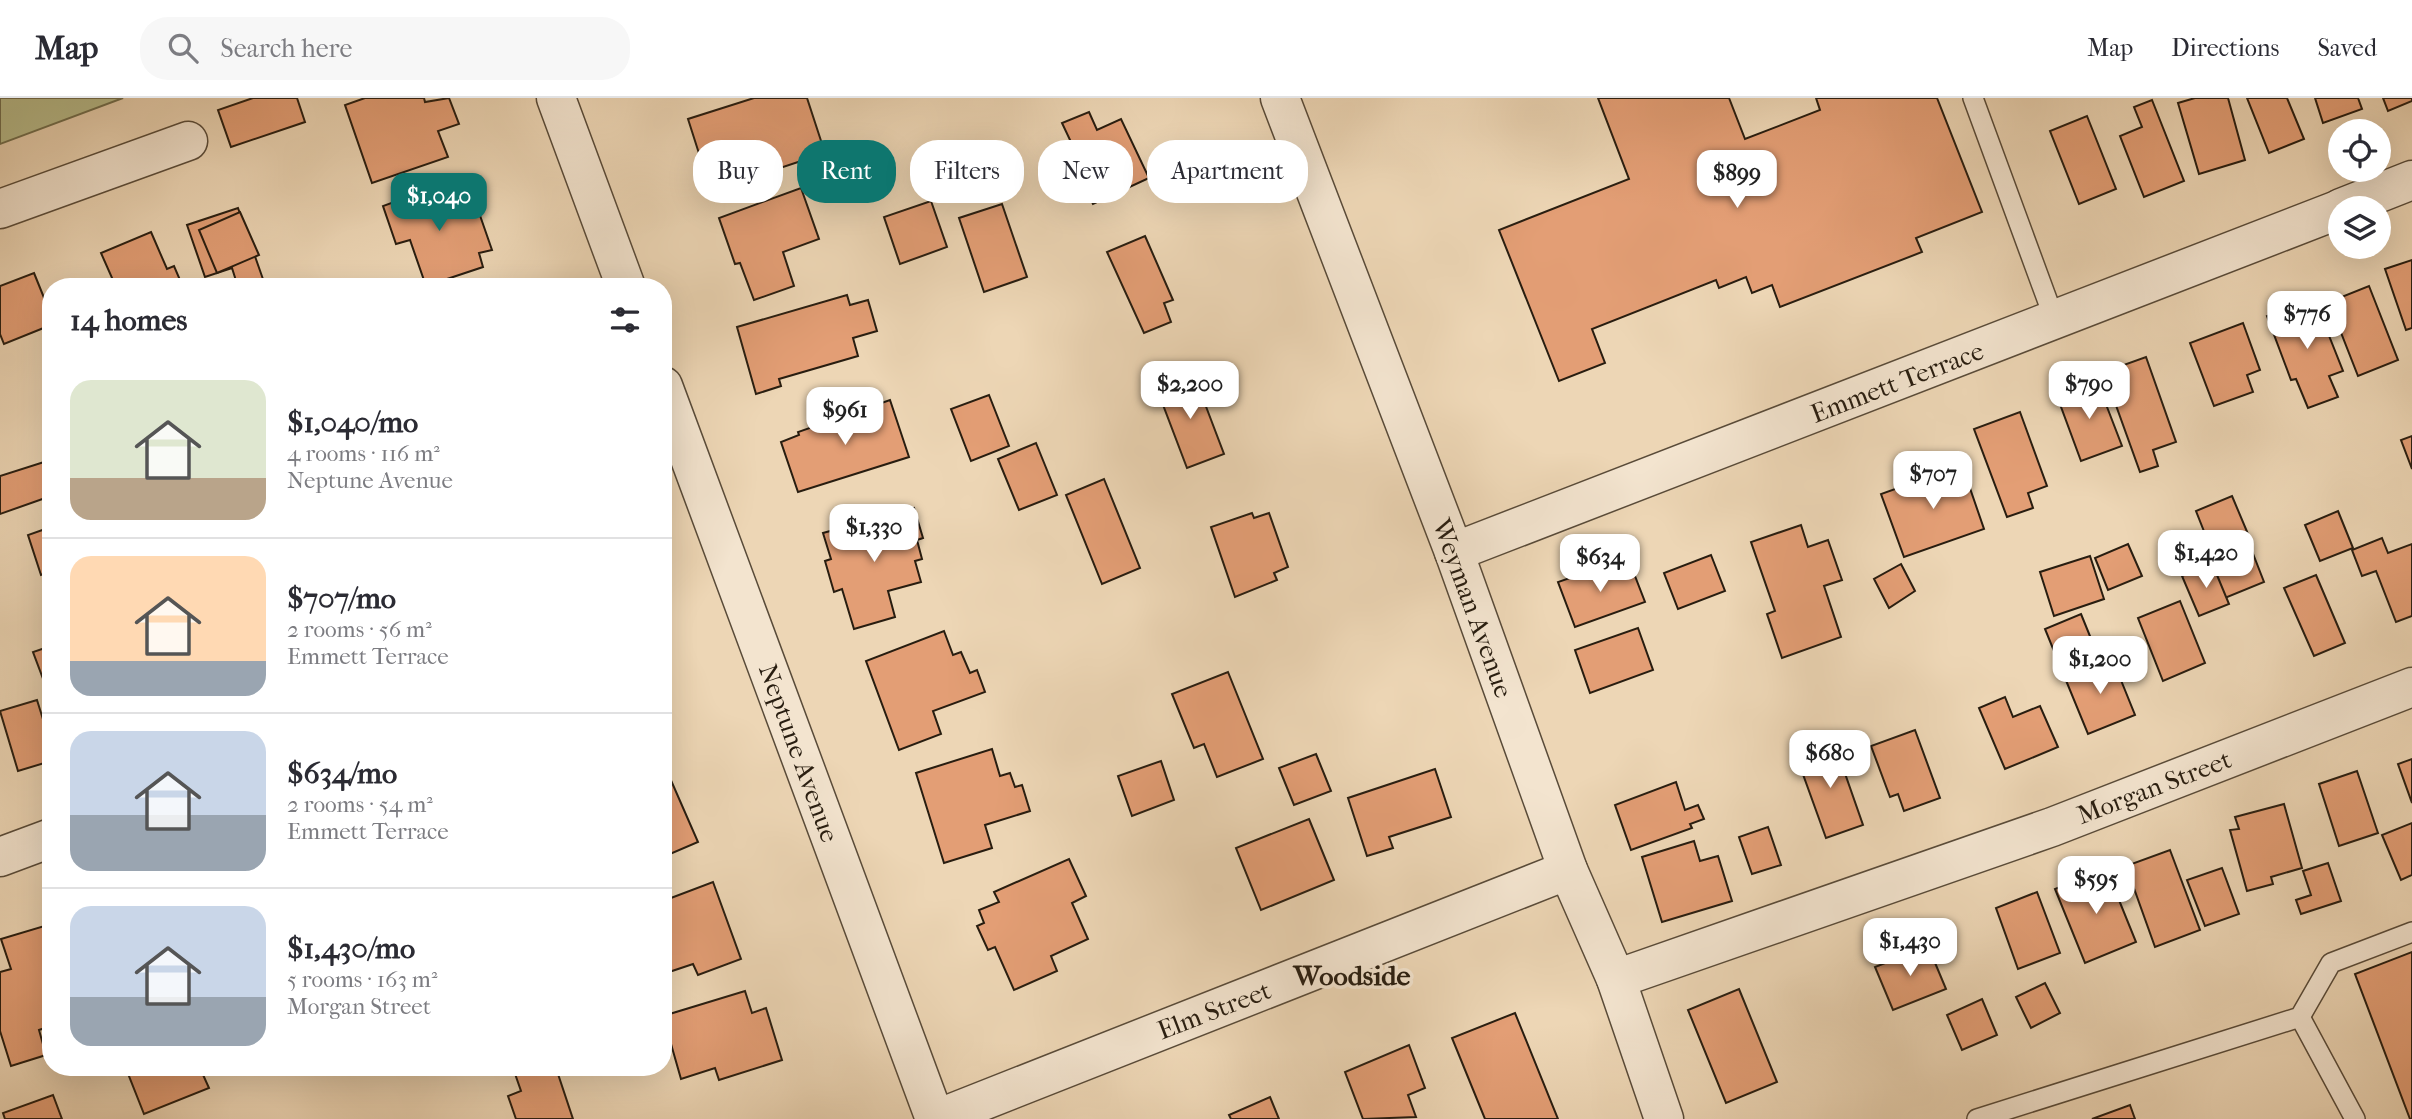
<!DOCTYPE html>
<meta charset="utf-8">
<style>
:root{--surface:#fff;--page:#f7f7f7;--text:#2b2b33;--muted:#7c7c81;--line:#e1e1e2;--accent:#0f766e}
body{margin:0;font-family:"IM FELL French Canon",serif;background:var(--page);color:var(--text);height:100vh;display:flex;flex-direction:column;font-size:26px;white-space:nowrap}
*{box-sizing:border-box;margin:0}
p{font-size:23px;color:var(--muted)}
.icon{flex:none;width:38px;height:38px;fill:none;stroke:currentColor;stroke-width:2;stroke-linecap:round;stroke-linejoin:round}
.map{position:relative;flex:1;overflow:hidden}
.side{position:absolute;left:42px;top:180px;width:630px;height:798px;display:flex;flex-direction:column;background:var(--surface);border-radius:28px;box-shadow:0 7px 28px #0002}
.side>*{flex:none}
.guide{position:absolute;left:693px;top:42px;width:665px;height:63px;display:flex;gap:14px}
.controls{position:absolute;left:2328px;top:21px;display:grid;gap:14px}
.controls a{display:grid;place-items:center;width:63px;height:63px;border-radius:50%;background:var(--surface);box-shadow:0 7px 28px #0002;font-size:35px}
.price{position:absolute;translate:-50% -60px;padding:0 16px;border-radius:14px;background:#fff;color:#222;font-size:23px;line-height:46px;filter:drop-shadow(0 2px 4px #0008)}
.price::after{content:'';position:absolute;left:50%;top:42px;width:21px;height:16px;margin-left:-10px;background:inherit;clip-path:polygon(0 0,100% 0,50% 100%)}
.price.on{background:var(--accent);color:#fff}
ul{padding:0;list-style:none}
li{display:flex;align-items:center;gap:21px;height:175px;padding:0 28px}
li+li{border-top:2px solid var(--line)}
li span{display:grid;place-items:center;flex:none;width:196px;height:140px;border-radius:21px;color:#555}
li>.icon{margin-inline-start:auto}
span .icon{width:84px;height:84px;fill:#fffc;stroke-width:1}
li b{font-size:30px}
h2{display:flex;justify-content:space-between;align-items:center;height:84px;padding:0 28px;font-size:30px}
.tag{padding:0 24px;border-radius:28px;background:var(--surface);box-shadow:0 7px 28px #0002;font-size:24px;line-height:63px}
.tag.on{background:var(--accent);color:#fff}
header{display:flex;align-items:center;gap:42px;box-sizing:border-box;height:98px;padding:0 35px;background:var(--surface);border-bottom:2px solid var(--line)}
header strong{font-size:33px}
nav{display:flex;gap:38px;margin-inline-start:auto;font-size:24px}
.search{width:490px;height:63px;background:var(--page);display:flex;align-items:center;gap:18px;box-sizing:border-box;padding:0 24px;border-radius:28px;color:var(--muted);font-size:26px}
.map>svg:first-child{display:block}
</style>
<header>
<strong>Map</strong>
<div class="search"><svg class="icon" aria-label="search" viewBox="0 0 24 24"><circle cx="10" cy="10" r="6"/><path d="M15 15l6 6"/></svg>Search here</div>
<nav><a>Map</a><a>Directions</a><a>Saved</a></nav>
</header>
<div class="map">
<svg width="2412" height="1021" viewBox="0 0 2412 1021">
<rect width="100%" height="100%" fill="#edd6b5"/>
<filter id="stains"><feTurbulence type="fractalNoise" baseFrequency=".00286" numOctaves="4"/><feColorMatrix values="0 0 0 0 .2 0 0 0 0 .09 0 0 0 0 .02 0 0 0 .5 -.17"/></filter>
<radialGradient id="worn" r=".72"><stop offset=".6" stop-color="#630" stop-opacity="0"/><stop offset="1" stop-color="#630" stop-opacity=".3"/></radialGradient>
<polygon fill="#b8be8d" stroke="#706e4e" stroke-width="2" points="0,0 123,0 0,46"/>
<g fill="#e39e75" stroke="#281d10" stroke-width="2">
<polygon points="253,0 297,0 305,24 231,49 218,12"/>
<polygon points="365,0 424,0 425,4 449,0 459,26 438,33 448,59 372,85 345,7"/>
<polygon points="754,0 807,0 825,55 711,93 688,21"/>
<polygon points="1598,0 1729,0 1745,41 1820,12 1816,0 1937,0 1982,114 1916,140 1922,154 1780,209 1772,187 1752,195 1746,179 1719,190 1716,182 1592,231 1605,265 1559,283 1499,132 1629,81"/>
<polygon points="2195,0 2228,0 2245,62 2199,76 2178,5"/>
<polygon points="2247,0 2287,0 2304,41 2269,55"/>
<polygon points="2315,0 2358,0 2362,11 2323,25"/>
<polygon points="2383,0 2412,0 2412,3 2388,13"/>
<polygon points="2152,2 2184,83 2144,99 2120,38 2142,29 2134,9"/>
<polygon points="1089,14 1097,32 1121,21 1149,80 1093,106 1065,47 1071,44 1062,25"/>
<polygon points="2087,18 2116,91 2079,106 2050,33"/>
<polygon points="446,85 455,113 476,106 492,152 479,155 483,169 426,188 410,142 396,146 383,108"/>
<polygon points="801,90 819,141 783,154 794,188 754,202 740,165 735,166 719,120"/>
<polygon points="931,103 947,149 900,166 884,119"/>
<polygon points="1002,106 1027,179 984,194 959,120"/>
<polygon points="238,110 264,184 249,189 238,189 232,170 205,179 187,127"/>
<polygon points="240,114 259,157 217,175 199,132"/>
<polygon points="151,134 167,171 174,168 183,189 116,189 101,155"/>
<polygon points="1145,138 1173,202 1164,205 1171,224 1144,235 1107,154"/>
<polygon points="2412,162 2412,230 2406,232 2385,171"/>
<polygon points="34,175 51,217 51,227 4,246 0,236 0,188"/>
<polygon points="2369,188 2398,262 2358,278 2329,204"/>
<polygon points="847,197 850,207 868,202 877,233 853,240 858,258 779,281 781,288 756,296 737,229"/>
<polygon points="2314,200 2343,273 2329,278 2338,299 2308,310 2296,281 2291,282 2267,218"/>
<polygon points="2243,225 2260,272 2247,277 2253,294 2214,308 2190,245"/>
<polygon points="2146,259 2176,344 2153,352 2158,368 2140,374 2104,274"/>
<polygon points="1194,277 1224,356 1187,370 1157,291"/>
<polygon points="2097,283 2122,348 2081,363 2057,298"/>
<polygon points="989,297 1009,348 971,363 951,311"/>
<polygon points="890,302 909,359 798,394 781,344 799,337 798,334"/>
<polygon points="2020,314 2047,388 2028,395 2033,410 2007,419 1974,331"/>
<polygon points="2412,338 2412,371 2401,342"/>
<polygon points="1036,345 1057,397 1019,412 998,361"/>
<polygon points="44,364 51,384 51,398 0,416 0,378"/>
<polygon points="1962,367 1984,431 1904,459 1881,396"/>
<polygon points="1104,381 1140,470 1102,486 1066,397"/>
<polygon points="2232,398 2248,436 2211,451 2196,413"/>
<polygon points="914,410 923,440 917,442 922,461 915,463 921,484 888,493 895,519 854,531 842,491 834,494 825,463 831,461 823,435"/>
<polygon points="2338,413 2353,450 2320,463 2305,427"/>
<polygon points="1252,415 1254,420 1269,415 1288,469 1274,475 1277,482 1235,499 1211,429"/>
<polygon points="1801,427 1808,449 1828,442 1842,482 1824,488 1841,539 1782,560 1767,516 1775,513 1751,444"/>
<polygon points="51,429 51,473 41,477 28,437"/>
<polygon points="2382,440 2388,455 2412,446 2412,518 2396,524 2376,473 2362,478 2352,452"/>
<polygon points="2128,446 2142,478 2108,492 2095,460"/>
<polygon points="2250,448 2264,484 2198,511 2184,475"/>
<polygon points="1711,457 1725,493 1678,511 1664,475"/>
<polygon points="2090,458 2104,501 2054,518 2040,474"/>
<polygon points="1616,464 1621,477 1633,473 1645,504 1575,529 1558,484"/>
<polygon points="2212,465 2229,506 2199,518 2182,478"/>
<polygon points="1901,466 1915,493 1889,510 1874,481"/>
<polygon points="2316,477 2345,545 2314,558 2284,490"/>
<polygon points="2180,503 2205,565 2163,583 2138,520"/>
<polygon points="2081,516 2094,548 2058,563 2045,531"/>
<polygon points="1638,530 1653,572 1590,595 1575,552"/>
<polygon points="944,533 953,557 961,554 970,575 977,572 985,594 933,613 941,636 899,652 866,563"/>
<polygon points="51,548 51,602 33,554"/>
<polygon points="2112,560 2135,617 2088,636 2065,580"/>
<polygon points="1228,574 1263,661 1217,679 1204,646 1194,650 1172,596"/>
<polygon points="2005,599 2013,619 2040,608 2058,649 2005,671 1979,610"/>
<polygon points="37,602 51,647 51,663 18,673 0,613"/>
<polygon points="1915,632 1940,700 1904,713 1898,696 1890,699 1871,648"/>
<polygon points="1834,644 1863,727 1826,740 1796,657"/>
<polygon points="992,651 1000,678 1010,675 1015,689 1022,687 1030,713 985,727 992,750 944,765 916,675"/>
<polygon points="1316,656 1331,693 1294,707 1279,670"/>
<polygon points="2412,661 2412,705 2398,666"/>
<polygon points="1161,663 1174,702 1132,718 1118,678"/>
<polygon points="663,664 698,744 663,759"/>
<polygon points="1435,671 1451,719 1389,739 1393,750 1367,758 1348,700"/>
<polygon points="2357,673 2378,735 2339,748 2319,686"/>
<polygon points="1676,684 1685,712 1698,707 1704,721 1690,726 1692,730 1631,752 1615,707"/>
<polygon points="2284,706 2302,770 2271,779 2273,786 2247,793 2230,732 2239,731 2235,719"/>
<polygon points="1309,721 1334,782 1261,812 1236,750"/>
<polygon points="2412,725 2412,777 2401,782 2382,737"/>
<polygon points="1768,729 1781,767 1752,776 1739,739"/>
<polygon points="1694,743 1700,763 1718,758 1732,803 1662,824 1642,759"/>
<polygon points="2170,752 2200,832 2155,849 2126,768"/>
<polygon points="1069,761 1086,798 1072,805 1088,841 1051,858 1057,873 1014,892 995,849 988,852 977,828 984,825 979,812 999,804 994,794"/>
<polygon points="2328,765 2341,803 2301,816 2296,802 2311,797 2303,773"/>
<polygon points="2106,770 2136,844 2085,865 2055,791"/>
<polygon points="2222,770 2239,816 2205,828 2187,782"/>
<polygon points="713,784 741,861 698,877 693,866 663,876 663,803"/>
<polygon points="2037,794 2060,855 2018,871 1996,810"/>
<polygon points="51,826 51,928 39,932 46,957 11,968 0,933 0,874 11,871 1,841"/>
<polygon points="1928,848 1946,891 1893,912 1875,869"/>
<polygon points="2412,854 2412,1021 2410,1021 2355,876"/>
<polygon points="2045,885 2060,915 2031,930 2016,899"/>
<polygon points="1739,891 1777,984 1726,1005 1688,912"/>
<polygon points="745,893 752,915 766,910 782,962 719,982 715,970 681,981 663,918"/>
<polygon points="1982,901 1997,937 1962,952 1947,917"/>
<polygon points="1515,915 1558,1021 1485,1021 1452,940"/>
<polygon points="1409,947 1425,990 1408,997 1416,1019 1363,1021 1345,974"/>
<polygon points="136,970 200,970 209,990 144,1016 127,973"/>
<polygon points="513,970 556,970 573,1021 516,1021 508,998 521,993"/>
<polygon points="53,997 62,1021 5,1021 3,1015"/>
<polygon points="1270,999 1279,1021 1231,1021 1229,1017"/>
<polygon points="2130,1007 2135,1021 2092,1021"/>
</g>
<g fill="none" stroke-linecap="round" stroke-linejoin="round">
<g stroke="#594b39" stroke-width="22">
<g id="service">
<polyline points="1973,0 2055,223"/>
<polyline points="2300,919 2355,1021"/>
<polyline points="1977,1021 2300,919 2331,865 2412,834"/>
</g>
</g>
<g stroke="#594b39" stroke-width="41">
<g id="minor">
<polyline points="556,0 626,189"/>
<polyline points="2341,110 2412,82"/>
<polyline points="0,111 188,43"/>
<polyline points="663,288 935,1021"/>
<polyline points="1454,454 2340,111"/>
<polyline points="0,759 51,740"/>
<polyline points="1616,881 2052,729 2412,589"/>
</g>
</g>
<g stroke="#594b39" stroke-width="41">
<g id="tertiary">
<polyline points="1280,0 1454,454 1568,772 1616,881 1664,1021"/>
<polyline points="937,1021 1568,772"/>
</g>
</g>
<use href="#service" stroke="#f3e4cf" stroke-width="19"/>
<use href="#minor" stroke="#f3e4cf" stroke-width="38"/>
<use href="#tertiary" stroke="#f3e4cf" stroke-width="38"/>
</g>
<g text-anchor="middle" stroke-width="7" stroke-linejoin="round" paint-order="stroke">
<g font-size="26" fill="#281d10" stroke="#f3e4cf">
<text transform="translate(1897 284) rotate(-21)" y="9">Emmett Terrace</text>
<text transform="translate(1473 510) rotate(70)" y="9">Weyman Avenue</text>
<text transform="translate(799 655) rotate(70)" y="9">Neptune Avenue</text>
<text transform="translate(2154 689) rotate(-21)" y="9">Morgan Street</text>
<text transform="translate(1214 912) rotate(-21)" y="9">Elm Street</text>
</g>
<g font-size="28" font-weight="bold" fill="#281d10" stroke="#f3e4cf">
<text x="1352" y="887">Woodside</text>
</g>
</g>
<rect width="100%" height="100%" filter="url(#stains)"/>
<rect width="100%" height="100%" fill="url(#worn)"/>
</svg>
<div class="controls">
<a><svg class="icon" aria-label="locate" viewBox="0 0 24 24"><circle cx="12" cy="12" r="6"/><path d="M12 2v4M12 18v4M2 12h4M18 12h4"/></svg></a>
<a><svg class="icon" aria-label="layers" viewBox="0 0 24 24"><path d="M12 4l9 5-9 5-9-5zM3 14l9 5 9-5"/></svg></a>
</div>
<b class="price" style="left:1737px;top:112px">$899</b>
<b class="price on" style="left:439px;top:135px">$1,040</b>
<b class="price" style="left:2307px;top:253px">$776</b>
<b class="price" style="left:1190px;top:323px">$2,200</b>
<b class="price" style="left:2089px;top:323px">$790</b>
<b class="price" style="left:845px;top:349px">$961</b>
<b class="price" style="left:1933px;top:413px">$707</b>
<b class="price" style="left:874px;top:466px">$1,330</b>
<b class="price" style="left:2206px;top:492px">$1,420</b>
<b class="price" style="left:1600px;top:496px">$634</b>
<b class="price" style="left:2100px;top:598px">$1,200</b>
<b class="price" style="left:1830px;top:692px">$680</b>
<b class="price" style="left:2096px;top:818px">$595</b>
<b class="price" style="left:1910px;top:880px">$1,430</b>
<div class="guide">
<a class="tag">Buy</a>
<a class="tag on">Rent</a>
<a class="tag">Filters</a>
<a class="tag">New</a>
<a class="tag">Apartment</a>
</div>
<section class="side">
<h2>14 homes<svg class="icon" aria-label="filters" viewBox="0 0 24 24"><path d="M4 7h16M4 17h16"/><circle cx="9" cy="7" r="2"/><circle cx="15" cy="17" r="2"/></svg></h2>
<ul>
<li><span style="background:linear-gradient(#dfe7d0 70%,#b9a48a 0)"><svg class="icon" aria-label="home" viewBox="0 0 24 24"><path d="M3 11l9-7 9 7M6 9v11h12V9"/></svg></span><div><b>$1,040/mo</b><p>4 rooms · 116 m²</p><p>Neptune Avenue</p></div></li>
<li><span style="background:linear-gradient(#ffd9b3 75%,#9aa5b1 0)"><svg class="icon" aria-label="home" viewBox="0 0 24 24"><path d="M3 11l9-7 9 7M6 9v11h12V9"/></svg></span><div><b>$707/mo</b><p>2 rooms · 56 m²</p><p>Emmett Terrace</p></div></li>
<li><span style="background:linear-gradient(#c9d6e8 60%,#9aa5b1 0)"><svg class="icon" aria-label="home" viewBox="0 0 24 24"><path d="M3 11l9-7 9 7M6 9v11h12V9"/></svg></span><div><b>$634/mo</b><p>2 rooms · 54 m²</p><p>Emmett Terrace</p></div></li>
<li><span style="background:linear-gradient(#c9d6e8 65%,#9aa5b1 0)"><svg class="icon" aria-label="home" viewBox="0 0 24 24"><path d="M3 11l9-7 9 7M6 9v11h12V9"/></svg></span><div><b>$1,430/mo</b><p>5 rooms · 163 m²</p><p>Morgan Street</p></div></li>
</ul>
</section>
</div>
